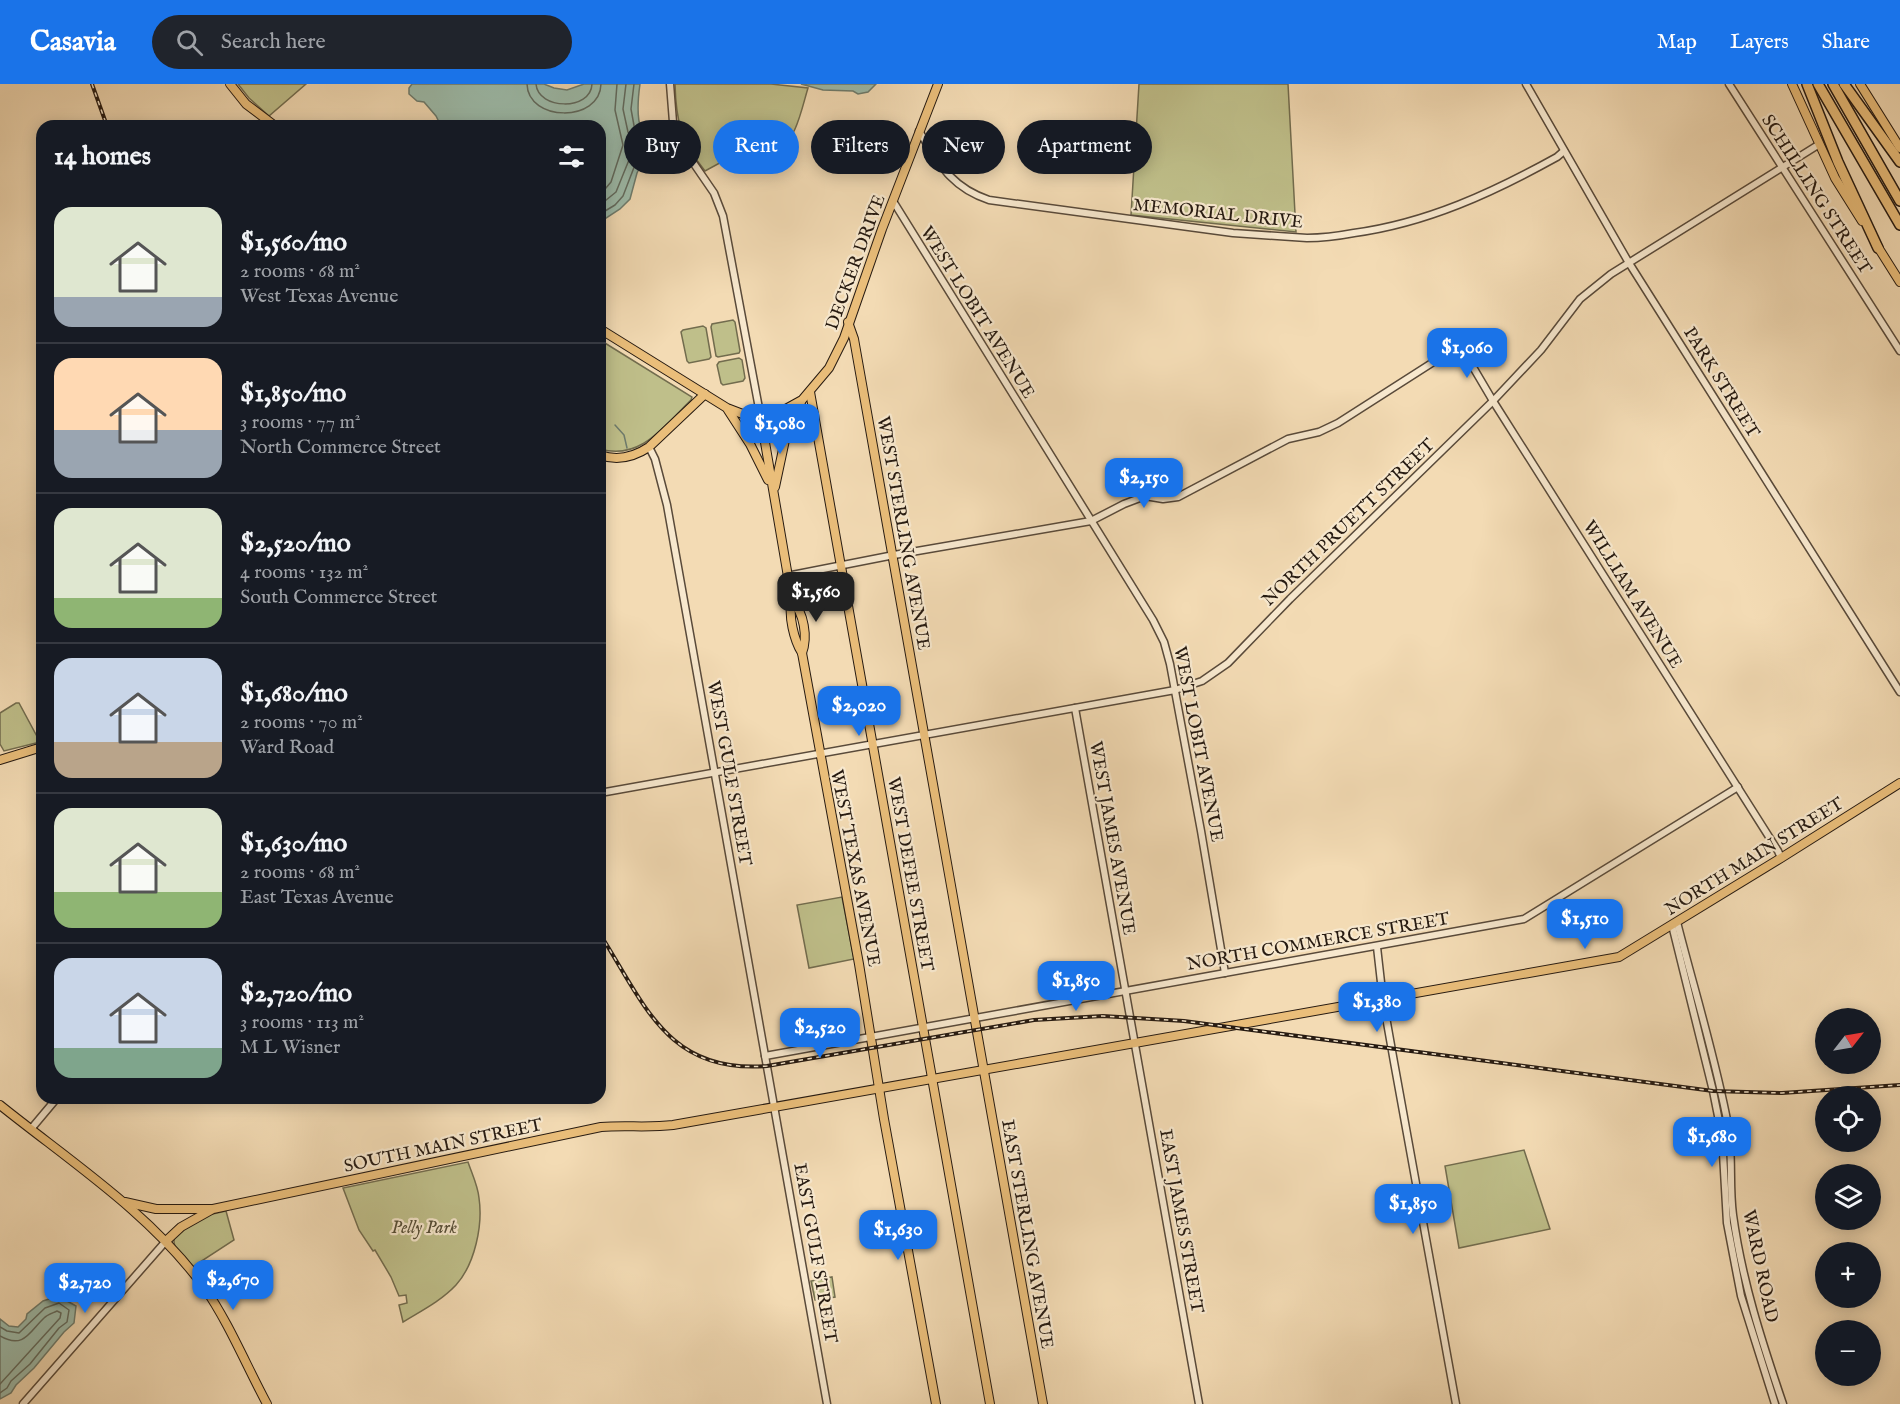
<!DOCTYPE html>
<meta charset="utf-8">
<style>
:root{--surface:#171b24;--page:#20242c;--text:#f1f3f6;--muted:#9ea1a6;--line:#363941;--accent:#1a73e8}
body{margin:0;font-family:"IM FELL English",serif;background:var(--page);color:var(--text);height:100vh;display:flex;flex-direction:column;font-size:22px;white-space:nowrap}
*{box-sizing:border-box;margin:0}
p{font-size:20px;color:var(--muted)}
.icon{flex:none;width:33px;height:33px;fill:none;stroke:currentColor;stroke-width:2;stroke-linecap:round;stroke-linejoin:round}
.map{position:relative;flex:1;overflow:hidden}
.panel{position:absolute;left:36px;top:36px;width:570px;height:984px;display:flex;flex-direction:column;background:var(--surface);border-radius:18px;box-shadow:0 3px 15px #0003}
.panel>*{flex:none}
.banner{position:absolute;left:624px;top:36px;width:570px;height:54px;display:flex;gap:12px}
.needle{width:39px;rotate:59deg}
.buttons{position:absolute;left:1815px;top:924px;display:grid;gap:12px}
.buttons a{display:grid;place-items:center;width:66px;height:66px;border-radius:50%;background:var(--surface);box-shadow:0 3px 15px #0003;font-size:30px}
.price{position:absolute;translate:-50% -51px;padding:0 14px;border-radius:12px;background:var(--accent);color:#fff;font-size:20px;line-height:39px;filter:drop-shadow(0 2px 3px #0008)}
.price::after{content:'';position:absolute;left:50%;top:36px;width:18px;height:14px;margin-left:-9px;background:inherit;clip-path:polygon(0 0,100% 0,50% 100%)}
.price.selected{background:#222;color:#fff}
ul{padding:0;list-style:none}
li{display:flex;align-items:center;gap:18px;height:150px;padding:0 18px}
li+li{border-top:2px solid var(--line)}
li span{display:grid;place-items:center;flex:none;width:168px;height:120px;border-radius:18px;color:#555}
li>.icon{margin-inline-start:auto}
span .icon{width:72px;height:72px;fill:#fffc;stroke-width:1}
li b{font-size:26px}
h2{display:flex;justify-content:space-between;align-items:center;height:72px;padding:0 18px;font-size:26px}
.pill{padding:0 21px;border-radius:27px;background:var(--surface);box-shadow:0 3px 15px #0003;font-size:21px;line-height:54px}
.pill.selected{background:var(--accent);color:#fff}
header{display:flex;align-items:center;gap:36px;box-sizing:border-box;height:84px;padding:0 30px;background:var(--accent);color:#fff}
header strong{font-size:28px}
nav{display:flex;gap:33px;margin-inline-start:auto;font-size:21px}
.search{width:420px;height:54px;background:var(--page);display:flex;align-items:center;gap:15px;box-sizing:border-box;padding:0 21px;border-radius:33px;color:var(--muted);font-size:22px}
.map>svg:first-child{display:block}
</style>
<header>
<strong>Casavia</strong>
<div class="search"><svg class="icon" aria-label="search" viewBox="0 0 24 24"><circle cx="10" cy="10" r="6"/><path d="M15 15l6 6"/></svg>Search here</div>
<nav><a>Map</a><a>Layers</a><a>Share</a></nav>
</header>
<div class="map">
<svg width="1900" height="1320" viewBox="0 0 1900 1320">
<rect width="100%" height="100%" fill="#f3dbb4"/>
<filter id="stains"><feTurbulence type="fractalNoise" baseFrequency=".00333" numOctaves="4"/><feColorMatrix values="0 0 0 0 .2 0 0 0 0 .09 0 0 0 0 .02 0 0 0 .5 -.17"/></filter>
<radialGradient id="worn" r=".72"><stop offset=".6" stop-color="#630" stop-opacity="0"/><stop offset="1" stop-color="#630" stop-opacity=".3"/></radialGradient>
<g fill="#bfbf8a" stroke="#726c4e" stroke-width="1.5">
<polygon points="238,0 306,0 269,32 249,14"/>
<path d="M 675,0 L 771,0 L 808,4 C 802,23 796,59 776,67 L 762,56 L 705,87 C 681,57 676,38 675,0 Z"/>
<polygon points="1139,0 1288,0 1296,148 1131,131"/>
<polygon points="733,236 735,238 740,267 739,269 718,273 716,272 711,243 712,240"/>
<polygon points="703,242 706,244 711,273 709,275 689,279 687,277 681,248 683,246"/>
<path d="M 600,256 L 692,313 L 691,316 C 665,341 641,377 600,365 Z"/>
<polygon points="739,274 742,276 745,294 743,297 723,301 721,299 717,281 719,278"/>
<polygon points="16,619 19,619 40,658 4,667 0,660 0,629"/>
<polygon points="842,813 854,875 809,884 797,821"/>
<polygon points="1524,1066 1550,1145 1459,1164 1445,1082"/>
<path d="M 468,1078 C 472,1090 478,1102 479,1114 C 483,1141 475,1180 456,1201 C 441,1217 421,1227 403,1238 L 399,1221 L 407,1219 L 406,1211 L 399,1212 L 391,1193 L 375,1166 L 373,1167 L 359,1146 L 343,1104 Z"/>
<path d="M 226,1127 L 234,1156 L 191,1184 C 184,1174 170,1164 175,1151 L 208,1131 Z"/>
<polygon points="832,1193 835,1213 815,1216 811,1197"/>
</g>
<g fill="#9cbbaa" stroke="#6d7b6d" stroke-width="1.5">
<path d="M 412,0 L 544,0 L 554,4 L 567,6 L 584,0 L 640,0 C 638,14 636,31 641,45 C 644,52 649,54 649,63 L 645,67 L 644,75 L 637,89 L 630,115 L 620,125 L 603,136 L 600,140 L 600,42 L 441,42 L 436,32 L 424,18 L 417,17 L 409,10 L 409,4 Z"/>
<polygon points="801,0 876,0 868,8 858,10 853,7 823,6"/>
<polygon points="58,1212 76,1222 74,1239 64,1248 34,1284 16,1301 11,1309 0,1315 0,1235 9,1242 18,1243 26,1235 27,1230 43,1217"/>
</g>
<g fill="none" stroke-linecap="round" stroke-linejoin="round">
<g stroke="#616a5e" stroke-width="1.5">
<path d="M 527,0 C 528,38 600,39 601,0"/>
<path d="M 536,0 C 538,26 591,27 592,0"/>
<polyline points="600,111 611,98 623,61 615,26 617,0"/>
<polyline points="600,121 616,108 631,71 633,59 628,48 623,25 626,0"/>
<polyline points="600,130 615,121 623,112 643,60 635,47 631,25 634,0"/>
<polyline points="0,1243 7,1247 19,1249 45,1224 59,1219 69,1226 67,1238 59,1244 30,1280 11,1297 7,1304 0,1309"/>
<path d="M 0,1252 C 24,1266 30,1247 44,1234 C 48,1230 53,1229 57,1227 L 61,1229 L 60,1234 L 0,1300"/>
</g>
<polyline stroke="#6d7b6d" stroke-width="1.5" points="615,341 624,351 627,364"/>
<g stroke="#594a3a" stroke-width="9">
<g id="minor">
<polyline points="670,0 673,38 679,58 714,109 723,132 761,335"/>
<polyline points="1526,0 1629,179 1900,608"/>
<polyline points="1729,0 1900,267"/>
<path d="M 919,47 C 939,79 950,103 989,116 L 1233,149 L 1307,154 C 1323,154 1338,152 1354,149 C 1427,139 1492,109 1557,73 L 1564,67"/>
<polyline points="893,117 1153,536 1164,558 1170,580 1201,747 1225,889"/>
<polyline points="649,363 655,375 667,421 827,1320"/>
<polyline points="787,492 894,471 1091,437 1124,420 1145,412 1163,415 1178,413 1288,355 1319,348 1338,339 1460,261 1493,317 1778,767 1781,774"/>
<polyline points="1075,624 1199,1320"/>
<polyline points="600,709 1175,606 1202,597 1228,579 1290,515 1493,317 1541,266 1580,215 1611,190 1818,61"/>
<path d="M 1677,838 C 1694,905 1715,972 1728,1041 C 1733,1071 1729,1101 1733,1131 C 1742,1197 1762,1258 1783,1320"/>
<polyline points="1672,841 1713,1007 1722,1052 1727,1139 1741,1212 1775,1320"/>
<polyline points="1377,863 1383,916 1394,978 1456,1320"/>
<polyline points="765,972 1524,835 1738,703"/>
<polyline points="31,1045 57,1014"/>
<polyline points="23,1320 166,1157"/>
</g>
</g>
<g stroke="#261a11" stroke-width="10">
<g id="major">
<polyline points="230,0 246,20 275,42"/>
<polyline points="1792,0 1835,94 1862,137"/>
<polyline points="1860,0 1900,64"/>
<polyline points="1876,160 1900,198"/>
<path d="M 848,238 L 854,255 C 918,610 979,965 1043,1320"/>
<polyline points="600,245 727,324 753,334 761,335 773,332 802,316 829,284 844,254 882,145 938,0"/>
<polyline points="810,308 990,1320"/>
<polyline points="728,326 750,360 768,396"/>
<path d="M 761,335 L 792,516 C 788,532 794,556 802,569 L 859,880 L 884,1035 L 936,1320"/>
<path d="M 600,371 C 617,377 634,373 649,363 L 705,310"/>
<polyline points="775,403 785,356 801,318"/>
<path d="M 792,516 C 804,529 808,553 802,569"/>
<polyline points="0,676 42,663"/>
<path d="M 0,1021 C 71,1078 150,1129 204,1203 C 229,1239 246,1281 267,1320"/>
<polyline points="125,1118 156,1125 211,1125"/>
<path d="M 166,1157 L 181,1143 L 213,1125 L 601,1043 C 625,1041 649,1044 673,1041 L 1619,873 L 1781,774 L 1900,699"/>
</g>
</g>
<g stroke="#261a11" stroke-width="12">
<g id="highway">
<polyline points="1807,0 1838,78 1878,164"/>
<polyline points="1818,0 1900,141"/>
<polyline points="1833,0 1900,117"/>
<polyline points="1844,0 1900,78"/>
</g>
</g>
<use href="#minor" stroke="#f7e8ce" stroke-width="6"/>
<use href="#major" stroke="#eabe7a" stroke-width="8"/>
<use href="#highway" stroke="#eabe7a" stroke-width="9"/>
<g stroke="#261a11" stroke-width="4">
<g id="rail">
<polyline points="92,0 107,42"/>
<path d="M 600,850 C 645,921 668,990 767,982 L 1034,936 L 1103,932 L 1184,937 L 1713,1007 L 1782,1009 L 1900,1001"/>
</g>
</g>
<use href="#rail" stroke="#f7e8ce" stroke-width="1.5" stroke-dasharray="4.5" stroke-linecap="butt"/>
</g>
<g text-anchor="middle" stroke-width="4.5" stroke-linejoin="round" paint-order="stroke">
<g font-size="18" fill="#261a11" stroke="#f7e8ce">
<text transform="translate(1817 110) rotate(57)" y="6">SCHILLING STREET</text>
<text transform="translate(1218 129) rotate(6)" y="6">MEMORIAL DRIVE</text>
<text transform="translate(855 178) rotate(-70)" y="6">DECKER DRIVE</text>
<text transform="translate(978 228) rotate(58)" y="6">WEST LOBIT AVENUE</text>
<text transform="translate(1722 298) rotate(58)" y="6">PARK STREET</text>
<text transform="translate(1348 438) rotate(-44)" y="6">NORTH PRUETT STREET</text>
<text transform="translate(904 449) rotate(80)" y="6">WEST STERLING AVENUE</text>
<text transform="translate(1633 510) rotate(58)" y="6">WILLIAM AVENUE</text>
<text transform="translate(1199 660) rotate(79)" y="6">WEST LOBIT AVENUE</text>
<text transform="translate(730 689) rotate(80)" y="6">WEST GULF STREET</text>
<text transform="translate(1113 754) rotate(80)" y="6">WEST JAMES AVENUE</text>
<text transform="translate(1754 772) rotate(-32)" y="6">NORTH MAIN STREET</text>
<text transform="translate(856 784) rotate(79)" y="6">WEST TEXAS AVENUE</text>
<text transform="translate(911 790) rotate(80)" y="6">WEST DEFEE STREET</text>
<text transform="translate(1318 857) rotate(-10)" y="6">NORTH COMMERCE STREET</text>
<text transform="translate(443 1061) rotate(-12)" y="6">SOUTH MAIN STREET</text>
<text transform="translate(1182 1137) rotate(80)" y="6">EAST JAMES STREET</text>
<text transform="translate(1028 1150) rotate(80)" y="6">EAST STERLING AVENUE</text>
<text transform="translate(816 1169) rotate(80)" y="6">EAST GULF STREET</text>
<text transform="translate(1761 1182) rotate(78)" y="6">WARD ROAD</text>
</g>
<g font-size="18" font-style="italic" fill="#544c35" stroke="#f7e8ce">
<text x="424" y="1149">Pelly Park</text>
</g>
</g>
<rect width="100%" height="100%" filter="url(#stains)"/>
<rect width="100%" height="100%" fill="url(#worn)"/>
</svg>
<div class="buttons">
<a><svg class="needle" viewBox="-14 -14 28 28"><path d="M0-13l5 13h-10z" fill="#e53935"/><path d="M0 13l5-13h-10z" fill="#9ea1a6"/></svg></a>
<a><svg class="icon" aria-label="locate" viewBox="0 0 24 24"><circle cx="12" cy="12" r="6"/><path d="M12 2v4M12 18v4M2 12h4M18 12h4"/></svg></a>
<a><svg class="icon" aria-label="layers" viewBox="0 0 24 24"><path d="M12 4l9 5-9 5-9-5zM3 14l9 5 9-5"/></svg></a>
<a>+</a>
<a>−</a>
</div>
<b class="price" style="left:1467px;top:295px">$1,060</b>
<b class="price" style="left:780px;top:371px">$1,080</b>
<b class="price" style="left:1144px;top:425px">$2,150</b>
<b class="price selected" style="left:816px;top:539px">$1,560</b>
<b class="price" style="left:859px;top:653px">$2,020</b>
<b class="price" style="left:1585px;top:866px">$1,510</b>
<b class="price" style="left:1076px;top:928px">$1,850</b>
<b class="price" style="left:1377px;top:949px">$1,380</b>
<b class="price" style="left:820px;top:975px">$2,520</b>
<b class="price" style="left:1712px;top:1084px">$1,680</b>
<b class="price" style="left:1413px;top:1151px">$1,850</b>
<b class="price" style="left:898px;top:1177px">$1,630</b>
<b class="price" style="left:233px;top:1227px">$2,670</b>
<b class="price" style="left:85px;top:1230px">$2,720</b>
<div class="banner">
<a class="pill">Buy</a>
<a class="pill selected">Rent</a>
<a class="pill">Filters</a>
<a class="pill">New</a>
<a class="pill">Apartment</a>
</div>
<section class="panel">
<h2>14 homes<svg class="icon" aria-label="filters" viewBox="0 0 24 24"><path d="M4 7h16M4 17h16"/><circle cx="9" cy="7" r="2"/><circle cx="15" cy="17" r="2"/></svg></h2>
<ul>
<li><span style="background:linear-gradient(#dfe7d0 75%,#9aa5b1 0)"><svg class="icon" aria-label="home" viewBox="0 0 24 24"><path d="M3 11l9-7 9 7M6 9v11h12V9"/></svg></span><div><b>$1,560/mo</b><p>2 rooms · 68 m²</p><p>West Texas Avenue</p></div></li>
<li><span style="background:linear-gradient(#ffd9b3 60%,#9aa5b1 0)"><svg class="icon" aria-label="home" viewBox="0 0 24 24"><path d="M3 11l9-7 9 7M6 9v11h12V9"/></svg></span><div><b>$1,850/mo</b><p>3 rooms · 77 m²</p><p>North Commerce Street</p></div></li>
<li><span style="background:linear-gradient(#dfe7d0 75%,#8fb573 0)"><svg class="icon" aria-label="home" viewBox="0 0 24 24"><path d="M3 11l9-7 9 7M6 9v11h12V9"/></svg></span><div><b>$2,520/mo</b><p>4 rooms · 132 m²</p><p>South Commerce Street</p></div></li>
<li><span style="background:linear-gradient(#c9d6e8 70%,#b9a48a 0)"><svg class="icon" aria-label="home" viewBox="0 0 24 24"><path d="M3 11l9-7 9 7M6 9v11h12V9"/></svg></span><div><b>$1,680/mo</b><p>2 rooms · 70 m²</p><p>Ward Road</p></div></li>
<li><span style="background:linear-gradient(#dfe7d0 70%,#8fb573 0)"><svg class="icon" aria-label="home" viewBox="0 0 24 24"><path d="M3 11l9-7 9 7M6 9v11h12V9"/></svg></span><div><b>$1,630/mo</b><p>2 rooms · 68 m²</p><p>East Texas Avenue</p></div></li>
<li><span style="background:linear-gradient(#c9d6e8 75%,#7fa58c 0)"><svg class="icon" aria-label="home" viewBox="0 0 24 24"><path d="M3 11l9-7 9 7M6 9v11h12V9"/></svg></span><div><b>$2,720/mo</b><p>3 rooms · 113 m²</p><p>M L Wisner</p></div></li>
</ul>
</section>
</div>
